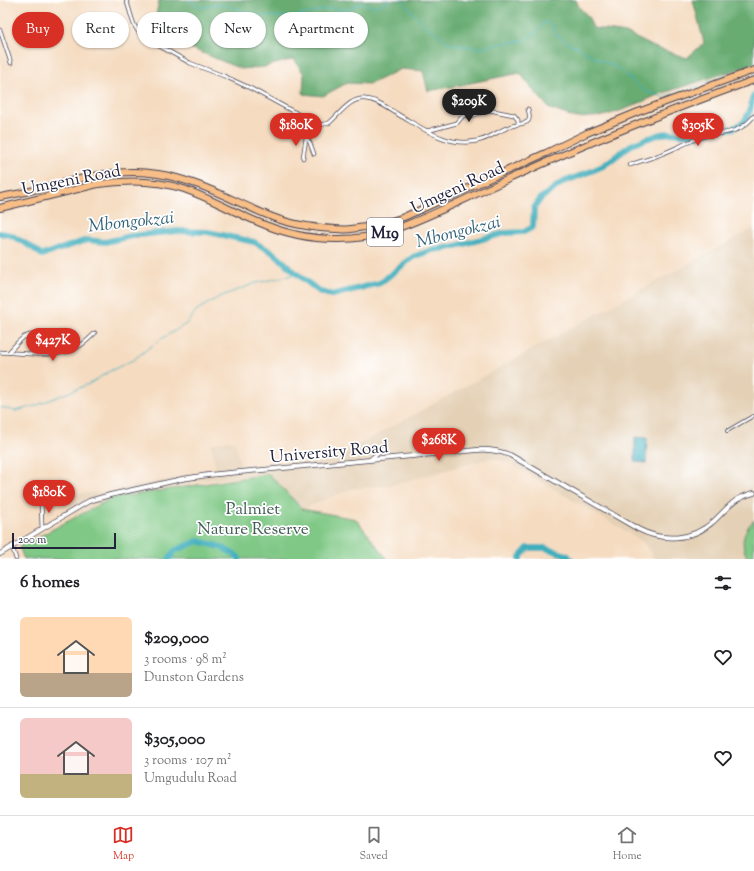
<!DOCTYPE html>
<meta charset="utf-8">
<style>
:root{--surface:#fff;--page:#f6f6f6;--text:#202124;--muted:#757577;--line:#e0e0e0;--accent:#d93025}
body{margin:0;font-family:"Sorts Mill Goudy",serif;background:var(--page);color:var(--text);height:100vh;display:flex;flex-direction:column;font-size:15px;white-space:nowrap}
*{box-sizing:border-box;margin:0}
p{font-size:13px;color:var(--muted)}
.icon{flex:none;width:22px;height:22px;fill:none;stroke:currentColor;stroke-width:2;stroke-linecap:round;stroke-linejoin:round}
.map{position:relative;height:559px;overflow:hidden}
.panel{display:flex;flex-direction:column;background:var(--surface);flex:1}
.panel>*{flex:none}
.guide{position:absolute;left:12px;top:12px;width:400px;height:36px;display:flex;gap:8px}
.scale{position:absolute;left:12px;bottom:10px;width:104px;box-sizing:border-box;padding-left:4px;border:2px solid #22223b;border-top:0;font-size:11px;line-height:14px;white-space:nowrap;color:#22223b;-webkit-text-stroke:3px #fff;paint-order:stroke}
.price{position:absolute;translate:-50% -34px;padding:0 9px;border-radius:14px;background:var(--accent);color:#fff;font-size:13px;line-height:26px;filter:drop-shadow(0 1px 2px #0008)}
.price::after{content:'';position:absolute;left:50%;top:24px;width:12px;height:9px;margin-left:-6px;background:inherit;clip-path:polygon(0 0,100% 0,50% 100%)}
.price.current{background:#222;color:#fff}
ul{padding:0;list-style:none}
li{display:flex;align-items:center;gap:12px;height:100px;padding:0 20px}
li+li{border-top:1px solid var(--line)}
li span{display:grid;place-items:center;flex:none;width:112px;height:80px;border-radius:6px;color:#555}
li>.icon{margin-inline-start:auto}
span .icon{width:48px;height:48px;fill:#fffc;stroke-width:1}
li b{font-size:17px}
h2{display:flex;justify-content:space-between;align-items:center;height:48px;padding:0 20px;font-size:17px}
.pill{padding:0 14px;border-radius:18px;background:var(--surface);box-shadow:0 1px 3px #0004;font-size:14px;line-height:36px}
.pill.current{background:var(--accent);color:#fff}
.dock{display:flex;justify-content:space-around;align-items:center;height:56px;border-top:1px solid var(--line);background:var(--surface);font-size:11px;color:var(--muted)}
.dock a{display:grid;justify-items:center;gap:2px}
.dock .current{color:var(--accent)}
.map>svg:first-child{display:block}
</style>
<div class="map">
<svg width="754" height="559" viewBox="0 0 754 559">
<rect width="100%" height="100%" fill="#fff"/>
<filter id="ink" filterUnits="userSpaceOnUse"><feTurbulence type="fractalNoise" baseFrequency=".025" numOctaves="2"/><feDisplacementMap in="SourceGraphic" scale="8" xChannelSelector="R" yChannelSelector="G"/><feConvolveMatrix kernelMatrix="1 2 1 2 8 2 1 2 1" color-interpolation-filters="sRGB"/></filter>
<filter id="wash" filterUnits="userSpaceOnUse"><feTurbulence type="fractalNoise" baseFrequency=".012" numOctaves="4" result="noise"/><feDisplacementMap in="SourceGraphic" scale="16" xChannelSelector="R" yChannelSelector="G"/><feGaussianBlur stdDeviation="0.9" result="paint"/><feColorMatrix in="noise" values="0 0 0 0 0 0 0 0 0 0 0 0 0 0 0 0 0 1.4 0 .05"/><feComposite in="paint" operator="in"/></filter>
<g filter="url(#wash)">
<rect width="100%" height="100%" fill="#f5dcc1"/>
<polygon fill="#e4d0b5" points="754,228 754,559 655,559 642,541 508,462 490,458 392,485 351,489 300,510 268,474 189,482 112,498 74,515 74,505 72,494 106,492 183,476 217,473 211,444 229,440 235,442 241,468 272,465 340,459 349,450"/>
<g fill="#7fc885" stroke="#507560">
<polygon points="269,474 302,509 356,519 387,559 24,559 19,547 112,498"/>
<path d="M 754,520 L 754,559 L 748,559 C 740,544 742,532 754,520 Z"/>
</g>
<path fill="#67ac72" stroke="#446756" d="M 159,0 L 576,0 L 579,7 L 588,16 L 593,28 L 626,33 L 654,47 L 687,58 L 704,43 L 693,0 L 754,0 L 754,64 L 660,94 L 626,109 L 604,116 L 576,118 L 550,109 L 534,91 L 520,73 C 489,79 458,86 428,91 L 423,71 L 401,69 L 370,84 L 347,83 L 323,96 L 303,94 L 304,74 L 294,59 L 264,67 L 241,69 L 157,34 L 151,23 L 156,15 Z"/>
<polygon fill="#40afbd" stroke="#31687c" points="635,437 647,438 646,463 635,462"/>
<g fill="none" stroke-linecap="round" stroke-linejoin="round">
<g stroke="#40afbd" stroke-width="1">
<path d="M 188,0 L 201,8 L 212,5 L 226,5 L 253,14 L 265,16 L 290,17 L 334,8 L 346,10 L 361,3 C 377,8 376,8 390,0"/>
<polyline points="402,0 423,24 436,33 447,42 457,45 481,48 503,43 522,41 537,32 543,23 548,22 552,25 554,33 558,36 572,45 578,47 583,51 592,56 618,68 637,85 645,91 663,97 687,90 711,81 742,70 754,63"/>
<polyline points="0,407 15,411 35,406 89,384 110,371 133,360 158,341 186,324 197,310 219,297 256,283 297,274"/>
</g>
<g stroke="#40afbd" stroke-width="6">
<polyline points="0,233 11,235 33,248 42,255 87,240 105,242 131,236 177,231 208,232 254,242 272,252 285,263 297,274 320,292 332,295 380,283 413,257 432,250 452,247 505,233 524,232 533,227 534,208 541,198 563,182 587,173 603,166 631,145 646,139 661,134 671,133 694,136 704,134 714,127 729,129 734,128 744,122 750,111 752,99 754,96"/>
<polyline points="169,559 174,551 198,541 221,547 237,556 239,559"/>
<polyline points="520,559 520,557 528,548 545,548 567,555 571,559"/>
</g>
</g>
</g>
<g filter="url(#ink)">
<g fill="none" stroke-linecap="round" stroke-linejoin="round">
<g stroke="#423e4f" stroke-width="4">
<polyline id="pedestrian" points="727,431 753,416"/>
</g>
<g stroke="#423e4f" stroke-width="4.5">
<g id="minor">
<path d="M 126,0 C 132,14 131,26 143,37 L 190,63 L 224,76 L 250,88 L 307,119 C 315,123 321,126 329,123 C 340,114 350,97 366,99 C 378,100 389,109 399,115 C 424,129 450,149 481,140 C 492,137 501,129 512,126 C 524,122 533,126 528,109"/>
<polyline points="0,30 11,63"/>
<polyline points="295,112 304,134 310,143 314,154"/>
<polyline points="427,131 457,123 462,117 464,115 472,116 489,110 514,115 518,120 518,124"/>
<polyline points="303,158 306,138"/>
<path d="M 630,165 C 640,161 650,159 659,155 C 673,150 685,143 699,138 C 721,131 737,137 754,116"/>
<path d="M 0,352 C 23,353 58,359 78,347 C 84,344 90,338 95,333"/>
<polyline points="9,352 18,342 24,337 30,335 51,335 64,332"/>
<polyline points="41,500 42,528"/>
<polyline points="12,546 16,559"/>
</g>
</g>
<g stroke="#423e4f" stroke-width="5.5">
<g id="tertiary">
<polyline points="371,459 383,449"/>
<path d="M 0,554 L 89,501 L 110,495 L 182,479 L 208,475 L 477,450 C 489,449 499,451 510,455 L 638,529 C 663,542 692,541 714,521 C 728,508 733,498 754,493"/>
</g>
</g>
<g stroke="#423e4f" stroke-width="8">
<g id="motorway">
<path d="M 0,197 C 53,189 103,165 158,174 C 197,180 229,199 265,214 C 287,224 312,228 336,229 C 341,229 346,230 351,229 C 369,227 387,223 404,217 L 546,153 L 587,133 L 638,112 L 754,70"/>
<path d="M 0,208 L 98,184 C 126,180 156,180 184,189 C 210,198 233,212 258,222 C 283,233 309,239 336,239 C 381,240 419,220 459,202 C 489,188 519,174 549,161 C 616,131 685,105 754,80"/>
</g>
</g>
<use href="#pedestrian" stroke="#fff" stroke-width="2.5"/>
<use href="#minor" stroke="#fff" stroke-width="3"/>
<use href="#tertiary" stroke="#fff" stroke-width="4"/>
<use href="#motorway" stroke="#f7be88" stroke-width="6"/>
</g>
</g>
<g text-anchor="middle" stroke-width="3.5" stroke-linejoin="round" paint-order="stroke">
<rect fill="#fff" stroke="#646476" stroke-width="1" x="367" y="218" width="36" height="28" rx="3"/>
<g font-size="16" font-weight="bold" fill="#22223b">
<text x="385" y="238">M19</text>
</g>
<g font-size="17" fill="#22223b" stroke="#fff">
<text transform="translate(71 179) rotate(-11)" y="6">Umgeni Road</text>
<text transform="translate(457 187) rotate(-25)" y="6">Umgeni Road</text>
<text transform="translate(329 451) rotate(-5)" y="6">University Road</text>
</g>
<g font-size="17" fill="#435c55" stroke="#fff">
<text x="253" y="514">Palmiet<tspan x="253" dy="20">Nature Reserve</tspan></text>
</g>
<g font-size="18" font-style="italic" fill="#306176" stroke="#fff">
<text transform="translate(131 221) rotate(-6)" y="6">Mbongokzai</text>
<text transform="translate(458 231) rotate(-14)" y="6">Mbongokzai</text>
</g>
</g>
</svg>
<div class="scale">200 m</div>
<b class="price current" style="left:469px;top:123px">$209K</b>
<b class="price" style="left:296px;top:147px">$180K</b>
<b class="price" style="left:698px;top:147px">$305K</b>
<b class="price" style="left:53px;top:362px">$427K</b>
<b class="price" style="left:439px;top:462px">$268K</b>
<b class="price" style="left:49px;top:514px">$180K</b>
<div class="guide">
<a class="pill current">Buy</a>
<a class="pill">Rent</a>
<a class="pill">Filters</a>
<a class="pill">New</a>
<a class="pill">Apartment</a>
</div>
</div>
<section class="panel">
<h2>6 homes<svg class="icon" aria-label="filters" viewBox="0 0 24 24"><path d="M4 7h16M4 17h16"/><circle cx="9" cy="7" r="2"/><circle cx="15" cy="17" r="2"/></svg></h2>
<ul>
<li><span style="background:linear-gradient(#ffd9b3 70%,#b9a48a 0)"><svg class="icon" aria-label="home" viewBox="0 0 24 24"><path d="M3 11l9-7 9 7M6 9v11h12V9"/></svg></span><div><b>$209,000</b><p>3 rooms · 98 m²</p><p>Dunston Gardens</p></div><svg class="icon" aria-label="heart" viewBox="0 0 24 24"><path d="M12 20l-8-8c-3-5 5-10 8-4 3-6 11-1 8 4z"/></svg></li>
<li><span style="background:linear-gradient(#f6c9c9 70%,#c2b280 0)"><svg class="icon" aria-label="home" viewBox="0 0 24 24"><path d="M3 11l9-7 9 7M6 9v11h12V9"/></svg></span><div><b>$305,000</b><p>3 rooms · 107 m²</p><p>Umgudulu Road</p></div><svg class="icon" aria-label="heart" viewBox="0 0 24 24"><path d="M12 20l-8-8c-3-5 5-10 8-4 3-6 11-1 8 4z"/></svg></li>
</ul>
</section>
<nav class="dock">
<a class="current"><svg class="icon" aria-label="map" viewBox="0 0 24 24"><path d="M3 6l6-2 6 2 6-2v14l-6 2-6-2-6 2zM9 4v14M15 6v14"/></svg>Map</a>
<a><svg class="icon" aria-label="saved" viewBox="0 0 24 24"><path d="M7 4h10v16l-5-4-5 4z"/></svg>Saved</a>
<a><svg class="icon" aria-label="home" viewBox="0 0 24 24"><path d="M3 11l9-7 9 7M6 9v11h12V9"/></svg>Home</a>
</nav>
